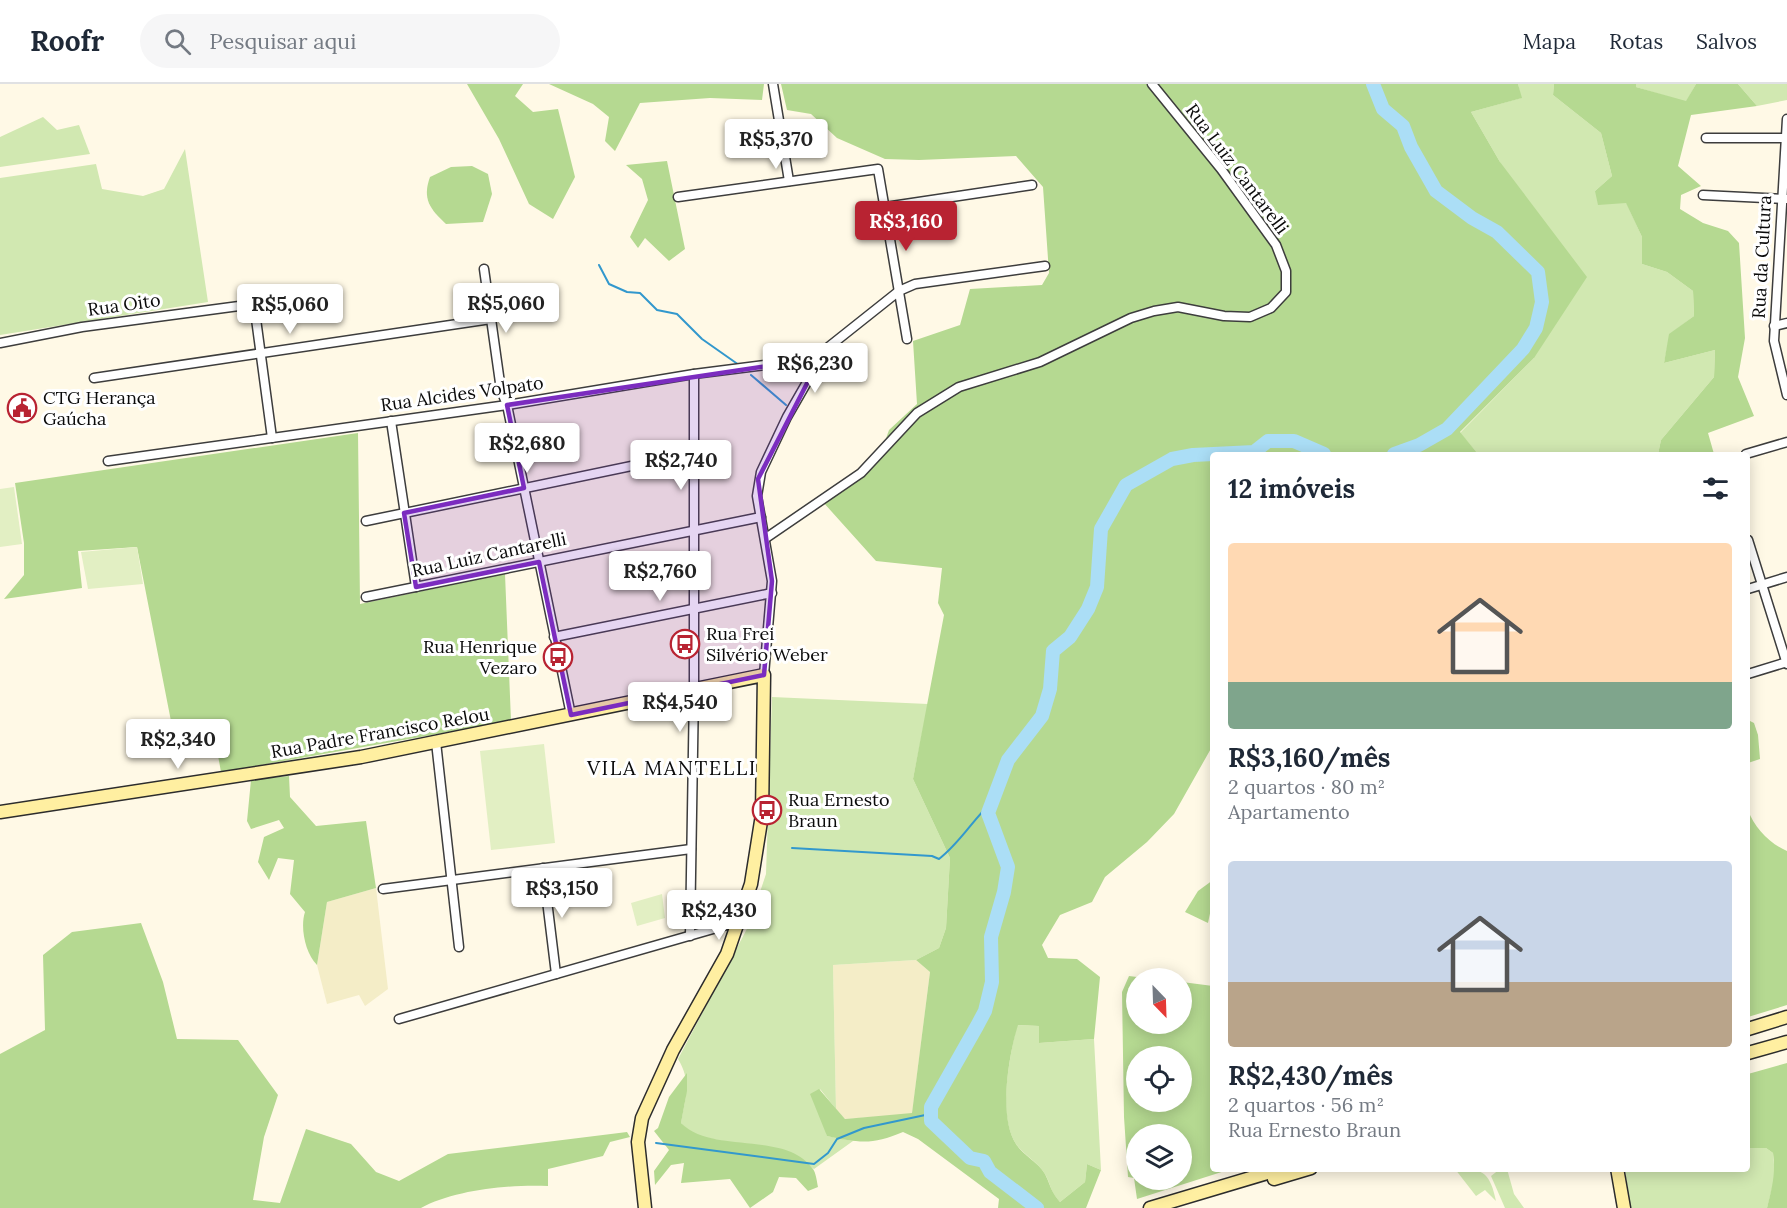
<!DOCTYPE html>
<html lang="pt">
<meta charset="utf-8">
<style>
:root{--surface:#fff;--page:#f6f6f7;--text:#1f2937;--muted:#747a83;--line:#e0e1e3;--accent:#b82332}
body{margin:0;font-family:Lora,serif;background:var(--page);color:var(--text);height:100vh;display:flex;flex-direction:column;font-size:22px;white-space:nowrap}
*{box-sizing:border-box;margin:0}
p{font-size:20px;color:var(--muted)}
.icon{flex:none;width:33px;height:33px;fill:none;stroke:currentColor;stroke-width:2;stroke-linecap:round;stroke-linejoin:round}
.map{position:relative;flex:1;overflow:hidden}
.panel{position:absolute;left:1210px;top:368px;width:540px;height:720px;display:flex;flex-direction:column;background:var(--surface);border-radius:6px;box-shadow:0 3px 15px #0003}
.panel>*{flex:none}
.needle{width:39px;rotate:157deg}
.buttons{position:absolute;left:1126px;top:884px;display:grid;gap:12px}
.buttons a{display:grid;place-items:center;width:66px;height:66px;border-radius:50%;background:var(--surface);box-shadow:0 3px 15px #0003;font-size:30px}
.price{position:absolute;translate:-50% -51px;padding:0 14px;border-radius:6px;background:#fff;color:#222;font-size:20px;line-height:39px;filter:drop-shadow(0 2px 3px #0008)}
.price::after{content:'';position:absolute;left:50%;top:36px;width:18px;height:14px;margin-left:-9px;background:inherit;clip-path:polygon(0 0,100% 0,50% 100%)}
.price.active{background:var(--accent);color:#fff}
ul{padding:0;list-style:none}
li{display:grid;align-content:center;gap:12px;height:318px;padding:0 18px}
li span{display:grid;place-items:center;height:186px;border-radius:6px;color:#555}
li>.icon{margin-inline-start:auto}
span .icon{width:108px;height:108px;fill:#fffc;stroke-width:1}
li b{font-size:26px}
h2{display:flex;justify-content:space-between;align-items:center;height:72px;padding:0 18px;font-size:26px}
header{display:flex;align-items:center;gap:36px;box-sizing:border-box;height:84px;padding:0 30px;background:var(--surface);border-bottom:2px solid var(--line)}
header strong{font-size:28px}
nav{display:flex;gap:33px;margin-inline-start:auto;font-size:21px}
.search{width:420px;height:54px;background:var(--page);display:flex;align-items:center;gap:15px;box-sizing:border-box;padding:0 21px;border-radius:33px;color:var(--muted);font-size:22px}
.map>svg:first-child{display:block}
</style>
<header>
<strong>Roofr</strong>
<div class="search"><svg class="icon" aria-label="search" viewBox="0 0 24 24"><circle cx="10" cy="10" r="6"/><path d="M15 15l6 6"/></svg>Pesquisar aqui</div>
<nav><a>Mapa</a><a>Rotas</a><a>Salvos</a></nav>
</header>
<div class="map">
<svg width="1787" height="1124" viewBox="0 0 1787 1124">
<rect width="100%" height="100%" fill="#fff9e6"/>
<g fill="#f4edc7">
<polygon points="376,804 388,905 365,922 359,911 327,920 317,881 327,818"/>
<polygon points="916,876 930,888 912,1030 845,1035 836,1025 833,881"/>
</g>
<g fill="#d1e8b1">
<polygon points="1518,0 1554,0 1553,11 1601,49 1612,92 1595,107 1626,118 1642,153 1642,180 1667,188 1693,207 1694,232 1670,250 1664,279 1715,266 1714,293 1661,356 1658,370 1478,370 1460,349 1534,274 1500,78 1471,28 1521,14"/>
<polygon points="1636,0 1696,0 1686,18 1636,3"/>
<polygon points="1738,0 1787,0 1787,16 1757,22"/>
<polygon points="43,33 57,46 79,41 90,70 0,83 0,53"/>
<polygon points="185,65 208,218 0,251 0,94 96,80 102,105 143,112 164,105"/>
<path d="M 772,613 L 928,620 L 913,695 L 950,774 L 946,844 L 939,864 L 916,876 L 833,881 L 836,1025 L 820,1005 L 827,1052 L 853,1057 L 814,1085 L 795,1071 L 692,1051 L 681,1039 C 685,1014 692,998 678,975 L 749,841 L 766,790 Z"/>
<path d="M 1017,941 L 1039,942 L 1039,959 L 1094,955 L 1101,1086 L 1087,1080 L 1085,1098 L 1060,1118 C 1049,1105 1052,1103 1045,1090 C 1038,1078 1024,1071 1016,1060 C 997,1031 1010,972 1017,941 Z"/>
<polygon points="1748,1064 1766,1064 1773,1069 1775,1093 1767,1124 1630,1124 1625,1085 1748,1084"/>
<path d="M 1455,1085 C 1482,1084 1490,1088 1496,1117 L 1485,1106 L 1476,1112 Z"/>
<polygon points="1500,1085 1507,1085 1514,1110 1524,1124 1505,1124 1491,1092"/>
</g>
<g fill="#b5d991" fill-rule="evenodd">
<polygon points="467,0 523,0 515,12 533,28 558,25 575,93 553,135 529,120 499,55"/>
<polygon points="549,0 764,0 762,16 710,14 640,19 615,67 605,57 609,33 593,20"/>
<path d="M 781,0 L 1518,0 L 1522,14 L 1471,28 L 1500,78 L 1587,193 L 1534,274 L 1460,348 L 1478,370 L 1214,370 L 1213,661 L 1174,730 L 1147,758 L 1105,793 L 1092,818 L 1060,831 L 1042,861 L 1048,874 L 1077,875 L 1100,893 L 1094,955 L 1039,959 L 1039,942 L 1018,941 C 1009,970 998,1033 1016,1060 C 1023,1071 1038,1078 1045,1090 C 1051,1102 1050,1106 1060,1118 L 1085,1098 L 1087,1080 L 1101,1086 L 1086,1124 L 998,1124 L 999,1115 L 918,1055 L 903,1048 C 873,1061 859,1059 827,1052 L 810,1010 L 819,1005 L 845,1035 L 912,1029 L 930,888 L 916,876 L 939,864 L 946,844 L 950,774 L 913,695 L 944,531 L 938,519 L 942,484 L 876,477 L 823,418 L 883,363 L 889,346 L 917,320 L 913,257 L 960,241 L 970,205 L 1042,201 L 1049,189 L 1043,103 L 1016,72 L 919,76 L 885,75 L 837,54 L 811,30 L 787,26 Z"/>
<polygon points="1554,0 1636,0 1636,3 1686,17 1696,0 1738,0 1757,22 1691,31 1678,82 1701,102 1681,111 1680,125 1703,139 1728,147 1739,159 1745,254 1738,293 1754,332 1708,349 1714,370 1658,370 1661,356 1714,293 1715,266 1664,279 1669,250 1694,232 1693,207 1667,188 1642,180 1642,153 1626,119 1598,121 1595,107 1612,92 1601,49 1553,11"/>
<polygon points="667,77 685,165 669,177 645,154 638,164 630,153 648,116 642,95 626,81"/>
<path d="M 472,82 L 488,90 L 492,110 L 483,138 L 446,140 C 430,125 422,115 430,93 L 451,83 Z"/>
<polygon points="358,349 360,520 505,490 511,637 221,688 217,666 178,673 137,463 78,467 82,504 4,515 24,491 24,459 15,399"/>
<polygon points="1748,636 1754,639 1758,651 1760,675 1748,679"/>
<path d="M 289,692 L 290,713 L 316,742 L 366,737 L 376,804 L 327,818 L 317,881 C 305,869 300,843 305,828 L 290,810 L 294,776 L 278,774 L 269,796 L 258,778 L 264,753 L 284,744 L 279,736 L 251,745 L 247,737 L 251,696 Z"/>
<path d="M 1748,726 C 1754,743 1770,760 1787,767 L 1787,921 L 1748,933 Z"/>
<polygon points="1213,796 1213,815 1208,839 1185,828 1198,807"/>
<path d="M 141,839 L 163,898 L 177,955 L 238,956 L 278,1011 L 264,1053 L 253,1116 L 280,1119 L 306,1045 L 351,1060 L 376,1088 L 399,1097 L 448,1070 L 627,1048 L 630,1053 L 610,1058 L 603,1072 L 548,1085 L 548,1102 C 511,1100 453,1106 421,1124 L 0,1124 L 0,970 L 45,946 L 43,871 L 72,848 Z"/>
<path d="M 1129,892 L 1145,894 L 1137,894 L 1137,939 L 1182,939 L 1182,898 L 1213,902 L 1214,1084 L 1231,1085 L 1137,1115 L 1134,1094 L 1128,1093 L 1124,1033 L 1122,908 ZM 1137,972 L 1182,972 L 1182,1017 L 1137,1017 ZM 1137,1050 L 1182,1050 L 1182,1095 L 1137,1095 Z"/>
<path d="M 1787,979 L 1787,1124 L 1767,1124 C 1772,1104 1776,1089 1773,1069 L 1766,1064 L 1748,1064 L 1748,990 Z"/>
<path d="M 687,989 L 687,1007 L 681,1039 C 712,1071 786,1046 813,1085 C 816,1089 817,1098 818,1103 L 808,1107 L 796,1094 L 779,1093 L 773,1108 L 750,1124 L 730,1095 L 681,1099 L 684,1079 L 671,1081 L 655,1101 L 654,1087 L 669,1066 L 654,1047 L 658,1044 L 669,1013 Z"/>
</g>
<g fill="#e2efc3">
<polygon points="14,403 22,460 0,463 0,405"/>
<polygon points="137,463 143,500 88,505 81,468"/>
<polygon points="544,660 555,759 491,766 480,667"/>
<polygon points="662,810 665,834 637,842 631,819"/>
</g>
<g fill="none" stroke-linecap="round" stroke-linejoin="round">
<g stroke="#3298cd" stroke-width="2">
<polyline points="599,181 609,200 627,208 640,209 657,226 677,230 702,255 739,281"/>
<polyline points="751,291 786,321"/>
<path d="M 792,764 L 932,772 L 939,775 C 961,758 973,735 993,717"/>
<polyline points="656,1059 814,1080 828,1069 837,1055 864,1044 930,1030"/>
</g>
<g stroke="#abdef6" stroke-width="14">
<polyline points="1373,0 1383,25 1403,42 1411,63 1436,107 1472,134 1497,148 1538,188 1542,218 1536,244 1523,265 1447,345 1419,361 1394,370"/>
<polyline points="1037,1124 990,1088 984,1077 970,1074 931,1037 931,1023 977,942 985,927 992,898 991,853 1004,808 1008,783 988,729 1008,676 1042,632 1050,605 1053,567 1070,553 1088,525 1097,503 1101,445 1126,401 1172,375 1193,371 1254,368 1268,357 1294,357 1324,370"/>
</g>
<g stroke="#3d3d3d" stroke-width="11">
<g id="street">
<polyline points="773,0 789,97"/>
<polyline points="1787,35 1774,257 1787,311"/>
<polyline points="1706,54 1787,54"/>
<polyline points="1703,111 1787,115"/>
<polyline points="678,113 878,85 907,255"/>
<polyline points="885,123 1032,101"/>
<polyline points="484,185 501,306 507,321 571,631"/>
<polyline points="1774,242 1787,239"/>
<polyline points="0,259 82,243 254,220 272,354"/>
<polyline points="94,294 491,235"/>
<polyline points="391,337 416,503"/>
<polyline points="1746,370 1787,358"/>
<polyline points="108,377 507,321 694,290 820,274"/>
<polyline points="366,437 694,369"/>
<polyline points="766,454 861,389 917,329 959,303 1040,278 1131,234 1154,227 1178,223 1224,232 1250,233 1271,224 1286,208 1286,187 1276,161 1221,85 1152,0"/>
<polyline points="1748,456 1787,580"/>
<polyline points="1748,505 1787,493"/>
<polyline points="366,513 761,433"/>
<polyline points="554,553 772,509"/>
<polyline points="1748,590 1787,578"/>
<polyline points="764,591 772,497 757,412 761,388 787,333 826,265 899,207 915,200 1045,182"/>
<polyline points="436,658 459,863"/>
<polyline points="543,784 556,890"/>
<polyline points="383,805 691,765"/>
<polyline points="690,852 694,605 694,290"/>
<polyline points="399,935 741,837"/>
</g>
</g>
<g stroke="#2c2c2c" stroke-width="15">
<g id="secondary">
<polyline points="0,728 361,673 764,591 762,731 751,800 727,870 673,966 642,1034 638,1058 645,1124"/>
<polyline points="1748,945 1787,933"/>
<polyline points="1748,969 1787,958"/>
<polyline points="1617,1084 1624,1124"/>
<polyline points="1274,1095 1311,1084"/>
<polyline points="1150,1124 1284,1084"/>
</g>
</g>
<use href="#street" stroke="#fff" stroke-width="8"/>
<use href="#secondary" stroke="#ffefa1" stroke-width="12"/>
</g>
<path fill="#7b2cbf" fill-opacity="0.2" stroke="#7b2cbf" stroke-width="4.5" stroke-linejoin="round" d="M 820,274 L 758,395 L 772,497 L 764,591 L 571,631 L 539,478 L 416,503 L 404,429 L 524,404 L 507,321 Z"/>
<defs>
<g id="civic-ring" transform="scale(1.5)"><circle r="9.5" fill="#fff" stroke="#b82332" stroke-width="1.5"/><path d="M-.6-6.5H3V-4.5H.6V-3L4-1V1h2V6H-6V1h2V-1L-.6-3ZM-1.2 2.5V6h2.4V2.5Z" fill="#b82332"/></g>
<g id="bus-ring" transform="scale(1.5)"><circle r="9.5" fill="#fff" stroke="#b82332" stroke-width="1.5"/><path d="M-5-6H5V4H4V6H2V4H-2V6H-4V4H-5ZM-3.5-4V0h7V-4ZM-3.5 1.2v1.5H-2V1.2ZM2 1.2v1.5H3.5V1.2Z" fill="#b82332"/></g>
</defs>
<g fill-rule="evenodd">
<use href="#civic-ring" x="22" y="324"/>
<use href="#bus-ring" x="685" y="560"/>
<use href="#bus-ring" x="558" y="573"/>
<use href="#bus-ring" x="767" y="726"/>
</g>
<g text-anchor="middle" stroke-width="6" stroke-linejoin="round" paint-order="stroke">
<g font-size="18" fill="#0a0a0a" stroke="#fff">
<text transform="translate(1237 85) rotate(53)" y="6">Rua Luiz Cantarelli</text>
<text transform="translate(1762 173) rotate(-87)" y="6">Rua da Cultura</text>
<text transform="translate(124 221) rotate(-8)" y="6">Rua Oito</text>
<text transform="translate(462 310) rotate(-8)" y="6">Rua Alcides Volpato</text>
<text transform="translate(489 471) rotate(-12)" y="6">Rua Luiz Cantarelli</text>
<text transform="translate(380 649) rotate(-10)" y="6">Rua Padre Francisco Relou</text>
</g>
<g font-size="18" fill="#0a0a0a" stroke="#fff" text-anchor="start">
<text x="43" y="320">CTG Herança<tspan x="43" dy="21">Gaúcha</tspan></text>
<text x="706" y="556">Rua Frei<tspan x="706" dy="21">Silvério Weber</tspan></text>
<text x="537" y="569" text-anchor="end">Rua Henrique<tspan x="537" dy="21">Vezaro</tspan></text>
<text x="788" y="722">Rua Ernesto<tspan x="788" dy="21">Braun</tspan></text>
</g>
<g font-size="20" letter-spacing="1.5" fill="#0a0a0a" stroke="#fff">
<text x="672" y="691">VILA MANTELLI</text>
</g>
</g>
</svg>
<div class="buttons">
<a><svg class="needle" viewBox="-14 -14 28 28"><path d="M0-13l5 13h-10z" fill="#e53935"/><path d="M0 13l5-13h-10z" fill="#747a83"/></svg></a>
<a><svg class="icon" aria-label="locate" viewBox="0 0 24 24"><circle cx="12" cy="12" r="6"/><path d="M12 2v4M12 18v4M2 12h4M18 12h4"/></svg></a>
<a><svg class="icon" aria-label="layers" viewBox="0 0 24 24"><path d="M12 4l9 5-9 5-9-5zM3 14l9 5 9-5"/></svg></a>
</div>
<b class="price" style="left:776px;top:86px">R$5,370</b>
<b class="price active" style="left:906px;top:168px">R$3,160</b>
<b class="price" style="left:506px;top:250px">R$5,060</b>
<b class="price" style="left:290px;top:251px">R$5,060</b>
<b class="price" style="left:815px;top:310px">R$6,230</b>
<b class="price" style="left:527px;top:390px">R$2,680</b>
<b class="price" style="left:681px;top:407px">R$2,740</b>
<b class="price" style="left:660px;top:518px">R$2,760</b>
<b class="price" style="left:680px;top:649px">R$4,540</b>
<b class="price" style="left:178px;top:686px">R$2,340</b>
<b class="price" style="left:562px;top:835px">R$3,150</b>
<b class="price" style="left:719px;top:857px">R$2,430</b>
<section class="panel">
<h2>12 imóveis<svg class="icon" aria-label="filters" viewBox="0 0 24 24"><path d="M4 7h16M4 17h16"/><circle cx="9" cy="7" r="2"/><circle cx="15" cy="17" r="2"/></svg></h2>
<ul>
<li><span style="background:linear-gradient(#ffd9b3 75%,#7fa58c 0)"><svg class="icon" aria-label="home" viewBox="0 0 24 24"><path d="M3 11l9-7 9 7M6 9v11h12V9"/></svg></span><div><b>R$3,160/mês</b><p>2 quartos · 80 m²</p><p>Apartamento</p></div></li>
<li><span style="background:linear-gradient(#c9d6e8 65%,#b9a48a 0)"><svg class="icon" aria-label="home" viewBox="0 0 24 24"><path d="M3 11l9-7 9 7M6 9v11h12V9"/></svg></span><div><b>R$2,430/mês</b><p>2 quartos · 56 m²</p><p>Rua Ernesto Braun</p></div></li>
</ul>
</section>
</div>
